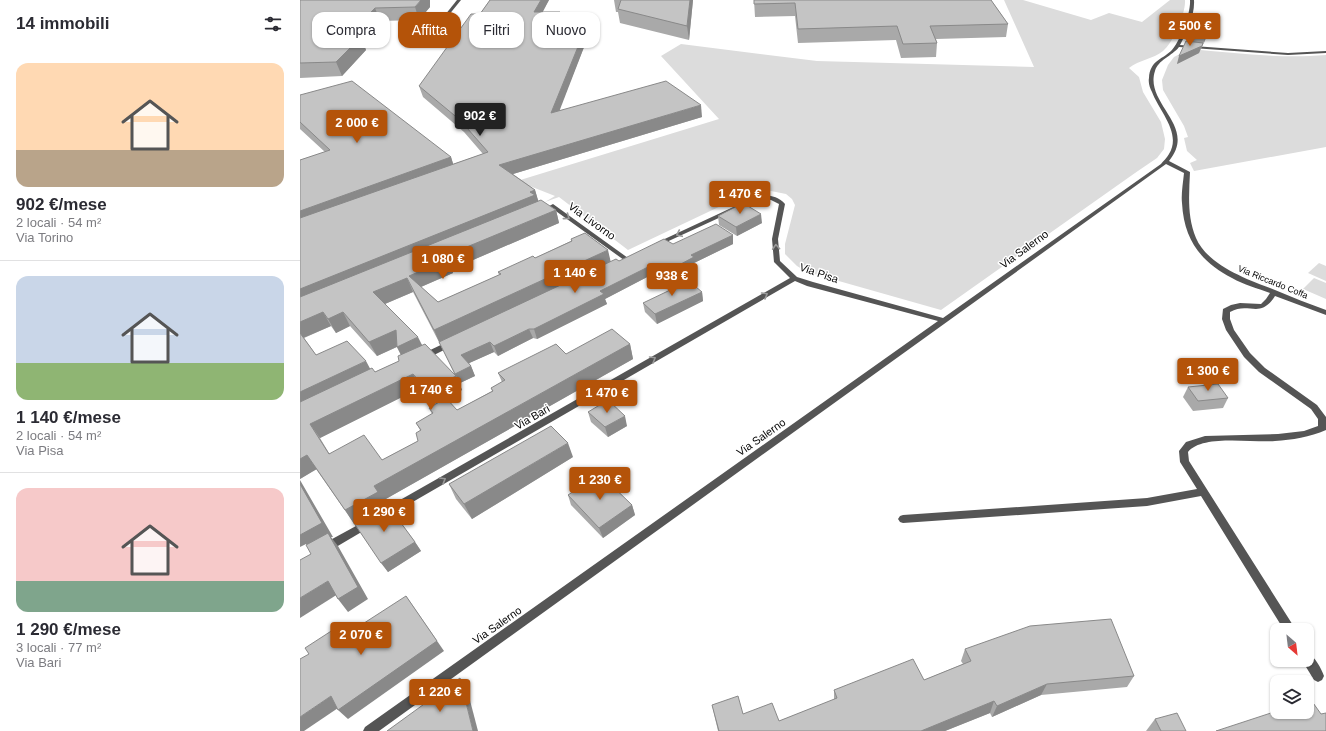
<!DOCTYPE html>
<html lang="it">
<meta charset="utf-8">
<style>
:root{--surface:#fff;--page:#f7f7f7;--text:#2b2b33;--muted:#7c7c81;--line:#e1e1e2;--accent:#b45309}
body{margin:0;font-family:Helvetica,sans-serif;background:var(--page);color:var(--text);height:100vh;display:flex;flex-direction:column;font-size:15px;white-space:nowrap}
*{box-sizing:border-box;margin:0}
p{font-size:13px;color:var(--muted)}
.icon{flex:none;width:22px;height:22px;fill:none;stroke:currentColor;stroke-width:2;stroke-linecap:round;stroke-linejoin:round}
.map{position:relative;flex:1;overflow:hidden}
.side{display:flex;flex-direction:column;background:var(--surface);width:300px}
.side>*{flex:none}
.top-card{position:absolute;left:12px;top:12px;width:380px;height:36px;display:flex;gap:8px}
.needle{width:26px;rotate:152deg}
.fabs{position:absolute;left:970px;top:623px;display:grid;gap:8px}
.fabs a{display:grid;place-items:center;width:44px;height:44px;border-radius:8px;background:var(--surface);box-shadow:0 1px 3px #0004;font-size:20px}
.price{position:absolute;translate:-50% -34px;padding:0 9px;border-radius:4px;background:var(--accent);color:#fff;font-size:13px;line-height:26px;filter:drop-shadow(0 1px 2px #0008)}
.price::after{content:'';position:absolute;left:50%;top:24px;width:12px;height:9px;margin-left:-6px;background:inherit;clip-path:polygon(0 0,100% 0,50% 100%)}
.price.active{background:#222;color:#fff}
ul{padding:0;list-style:none}
li{display:grid;align-content:center;gap:8px;height:212px;padding:0 16px}
li+li{border-top:1px solid var(--line)}
li span{display:grid;place-items:center;height:124px;border-radius:12px;color:#555}
li>.icon{margin-inline-start:auto}
span .icon{width:72px;height:72px;fill:#fffc;stroke-width:1}
li b{font-size:17px}
h2{display:flex;justify-content:space-between;align-items:center;height:48px;padding:0 16px;font-size:17px}
.pill{padding:0 14px;border-radius:12px;background:var(--surface);box-shadow:0 1px 3px #0004;font-size:14px;line-height:36px}
.pill.active{background:var(--accent);color:#fff}
main{display:flex;flex:1;min-height:0}
.map>svg:first-child{display:block}
</style>
<main>
<section class="side">
<h2>14 immobili<svg class="icon" aria-label="filters" viewBox="0 0 24 24"><path d="M4 7h16M4 17h16"/><circle cx="9" cy="7" r="2"/><circle cx="15" cy="17" r="2"/></svg></h2>
<ul>
<li><span style="background:linear-gradient(#ffd9b3 70%,#b9a48a 0)"><svg class="icon" aria-label="home" viewBox="0 0 24 24"><path d="M3 11l9-7 9 7M6 9v11h12V9"/></svg></span><div><b>902 €/mese</b><p>2 locali · 54 m²</p><p>Via Torino</p></div></li>
<li><span style="background:linear-gradient(#c9d6e8 70%,#8fb573 0)"><svg class="icon" aria-label="home" viewBox="0 0 24 24"><path d="M3 11l9-7 9 7M6 9v11h12V9"/></svg></span><div><b>1 140 €/mese</b><p>2 locali · 54 m²</p><p>Via Pisa</p></div></li>
<li><span style="background:linear-gradient(#f6c9c9 75%,#7fa58c 0)"><svg class="icon" aria-label="home" viewBox="0 0 24 24"><path d="M3 11l9-7 9 7M6 9v11h12V9"/></svg></span><div><b>1 290 €/mese</b><p>3 locali · 77 m²</p><p>Via Bari</p></div></li>
</ul>
</section>
<div class="map">
<svg width="1026" height="731" viewBox="0 0 1026 731">
<rect width="100%" height="100%" fill="#fff"/>
<g fill="#dcdcdc">
<path d="M 704,0 L 723,0 L 791,20 L 809,13 L 842,22 L 870,0 L 885,0 C 886,13 873,43 863,51 C 853,59 839,60 829,68 L 839,77 L 843,92 L 861,122 L 865,139 L 864,149 L 857,158 L 835,173 L 641,310 L 507,272 L 497,266 L 485,254 L 485,244 L 495,205 L 492,199 L 486,194 L 466,190 L 455,192 L 444,195 L 328,250 L 259,197 L 245,202 L 255,196 L 217,181 L 419,119 L 361,56 L 381,44 L 517,61 L 734,67 Z"/>
<path d="M 890,49 C 936,53 980,59 1026,55 L 1026,147 L 894,171 L 890,163 L 897,160 L 887,151 L 884,138 L 888,137 L 884,126 L 863,90 L 862,80 L 868,65 L 874,57 Z"/>
<polygon points="1019,263 1026,266 1026,281 1008,273"/>
<polygon points="1014,278 1026,283 1026,299 1003,289"/>
</g>
<g fill="none" stroke-linecap="round" stroke-linejoin="round">
<g fill="#555" fill-rule="evenodd">
<polygon points="157,0 161,0 135,32 133,32 133,30"/>
<path d="M 890,0 L 894,0 C 895,15 887,32 880,45 L 988,53 L 1026,51 L 1026,53 L 988,55 L 879,47 C 872,56 858,60 855,71 C 844,104 898,126 869,161 L 890,172 C 889,194 887,217 896,238 C 908,266 949,280 975,290 C 992,297 1009,304 1026,310 L 1026,315 L 975,296 C 960,320 949,301 930,312 L 930,319 L 934,330 L 950,353 L 965,368 L 1017,405 L 1026,417 L 1026,430 C 1010,437 992,440 975,441 C 953,443 902,434 888,452 L 889,461 L 996,630 L 984,630 L 901,496 L 847,506 L 603,523 L 600,522 L 598,519 L 600,516 L 603,515 L 847,498 L 897,489 L 880,462 L 879,451 L 886,442 L 905,436 L 978,434 L 1004,431 L 1018,426 L 1018,419 L 1011,409 L 959,372 L 944,357 L 926,330 L 922,319 L 923,309 L 931,305 L 940,303 L 961,304 L 966,299 L 970,293 C 957,288 944,285 932,278 C 901,262 884,240 882,203 C 881,194 883,183 884,173 L 866,164 L 79,731 L 63,731 L 65,727 L 638,321 L 507,286 L 495,281 L 85,518 L 82,519 L 79,518 L 77,515 L 79,512 L 490,278 L 474,262 L 472,239 L 479,204 L 471,200 L 460,199 L 360,245 L 356,245 L 356,243 L 457,196 C 467,194 478,196 485,204 L 478,239 L 480,261 L 497,277 L 513,282 L 643,318 L 861,164 C 863,161 867,158 869,154 C 882,133 859,111 852,92 C 850,88 848,83 849,78 C 850,61 861,60 871,51 C 880,42 891,13 890,0 Z"/>
<polygon points="253,204 328,258 328,260 324,260 253,209 243,213 240,211"/>
<polygon points="151,340 155,343 154,345 126,359 120,359 119,357 120,355"/>
<polygon points="67,520 70,521 72,524 70,527 31,550 27,551 23,550 22,547 23,544"/>
<path d="M 1007,653 C 1015,656 1021,668 1024,676 L 1022,680 L 1018,682 L 1014,680 L 1003,662 L 1002,660 L 1007,660 Z"/>
</g>
</g>
<g fill="#a9a9a9" fill-rule="evenodd">
<polygon points="0,0 130,7 119,20 80,21 62,40 66,50 42,76 0,78"/>
<path d="M 190,0 L 249,0 L 242,12 L 260,12 L 262,22 L 257,32 L 284,32 L 286,42 L 259,110 L 402,117 L 213,174 L 235,190 L 238,201 L 256,210 L 259,223 L 152,269 L 153,273 L 121,287 L 138,302 L 199,275 L 198,272 L 235,258 L 271,241 L 271,239 L 311,262 L 319,261 L 373,244 L 433,235 L 433,244 L 394,263 L 395,267 L 363,283 L 351,275 L 305,299 L 307,304 L 237,339 L 233,338 L 198,356 L 194,352 L 169,363 L 171,366 L 175,376 L 160,383 L 159,382 L 162,390 L 134,404 L 120,388 L 20,438 L 29,453 L 82,460 L 118,441 L 120,430 L 116,423 L 132,414 L 129,408 L 157,410 L 192,391 L 191,388 L 202,382 L 198,373 L 266,354 L 330,344 L 333,359 L 84,500 L 115,542 L 121,551 L 88,572 L 16,469 L 0,479 L 0,160 L 25,152 L 0,129 L 0,95 L 151,157 L 153,164 L 183,154 L 164,132 L 123,97 L 119,86 L 180,14 ZM 113,292 L 140,344 L 155,375 L 122,345 L 85,304 ZM 31,326 L 36,333 L 50,326 L 77,356 L 97,347 L 101,355 L 99,361 L 75,372 L 70,369 L 16,355 L 4,338 Z"/>
<polygon points="314,0 393,0 389,40 320,23 318,12 316,12"/>
<polygon points="454,0 691,0 708,24 706,37 636,39 637,43 636,57 601,58 596,40 498,43 495,16 455,17"/>
<polygon points="914,17 912,24 899,53 877,64 889,37"/>
<polygon points="418,216 462,223 437,236 419,225"/>
<polygon points="402,292 403,301 357,324 345,312 343,303"/>
<polygon points="888,387 928,398 923,408 893,411 883,397"/>
<polygon points="288,412 327,426 308,437 291,422"/>
<polygon points="273,457 172,519 156,499 149,484"/>
<polygon points="268,495 332,505 335,515 303,538 271,505"/>
<polygon points="665,649 834,676 827,687 741,695 692,717 690,713 645,731 418,731 412,705 443,714 479,721 534,700 534,690 624,680 663,664 661,661"/>
<polygon points="855,719 886,731 846,731"/>
</g>
<g fill="#898989">
<polygon points="121,0 130,0 130,7 119,20 115,7"/>
<polygon points="241,0 249,0 237,23 234,12"/>
<polygon points="390,0 393,0 389,40 387,26"/>
<polygon points="75,8 80,21 62,40 66,50 42,76 36,62 47,37"/>
<polygon points="260,12 262,22 252,43 249,33"/>
<polygon points="914,17 912,24 903,45 905,38"/>
<polygon points="284,32 286,42 254,125 251,113"/>
<polygon points="903,43 899,53 877,64 879,56"/>
<polygon points="401,105 402,117 203,177 199,165"/>
<polygon points="151,157 155,170 0,226 0,211"/>
<polygon points="235,190 239,203 0,306 0,289"/>
<polygon points="256,210 259,223 152,269 153,273 116,289 109,276 145,256"/>
<polygon points="461,214 462,223 437,236 436,227"/>
<polygon points="433,235 433,244 394,263 395,267 363,283 362,274 391,255"/>
<polygon points="308,250 311,263 140,344 134,330"/>
<polygon points="350,266 351,275 305,299 307,304 237,339 234,329 300,291"/>
<polygon points="107,278 113,292 80,306 73,292"/>
<polygon points="402,292 403,301 357,324 355,314"/>
<polygon points="23,312 31,326 3,338 0,334 0,322"/>
<polygon points="43,312 50,326 36,333 28,319"/>
<polygon points="229,329 233,338 198,356 194,346"/>
<polygon points="96,330 103,344 77,356 69,342"/>
<polygon points="118,337 125,351 104,361 97,347"/>
<polygon points="190,342 194,352 165,365 161,355"/>
<polygon points="330,344 333,359 84,500 87,506 54,524 45,510 74,486"/>
<polygon points="66,361 74,376 0,410 0,392"/>
<polygon points="171,366 175,376 160,383 155,374"/>
<polygon points="113,374 120,388 20,438 10,424"/>
<polygon points="156,376 162,390 134,404 127,390"/>
<polygon points="325,416 327,426 308,437 305,427"/>
<polygon points="268,443 273,457 172,519 164,504"/>
<polygon points="7,455 17,469 0,479 0,459"/>
<polygon points="0,480 33,537 31,537 38,546 68,599 48,612 38,599 11,549 6,544 0,547"/>
<polygon points="332,505 335,515 303,538 299,528"/>
<polygon points="115,542 121,551 88,572 81,563"/>
<polygon points="28,581 38,594 0,618 0,598"/>
<polygon points="106,596 144,651 48,719 38,710"/>
<polygon points="39,626 48,636 44,636"/>
<polygon points="160,678 167,689 178,731 173,731"/>
<polygon points="747,684 741,695 692,717 697,706"/>
<polygon points="31,696 41,706 4,731 0,731 0,717"/>
<polygon points="694,701 690,713 645,731 621,731"/>
</g>
<g fill="#c4c4c4" stroke="#898989">
<polygon points="0,0 121,0 115,7 75,8 47,37 61,37 36,62 0,63"/>
<polygon points="190,0 241,0 234,12 260,12 249,33 284,32 251,113 366,81 401,105 199,165 235,190 230,192 235,195 0,289 0,218 188,152 160,120 119,86 171,14 180,14"/>
<polygon points="321,0 390,0 387,26 318,9"/>
<polygon points="454,0 691,0 708,24 630,26 637,43 603,44 597,26 498,29 495,3 454,4"/>
<polygon points="899,15 914,17 905,38 889,37"/>
<polygon points="886,41 903,43 902,46 879,56"/>
<polygon points="52,81 151,157 0,211 0,160 30,150 0,122 0,95"/>
<polygon points="241,200 256,210 145,256 148,259 109,276 138,302 201,274 198,272 233,256 235,258 272,241 271,239 285,233 308,250 134,330 107,278 73,292 118,337 97,347 96,330 69,342 43,312 28,319 23,312 0,322 0,297"/>
<polygon points="443,203 461,214 436,227 418,216"/>
<polygon points="416,224 433,235 391,255 394,257 362,274 350,266 300,291 304,294 234,329 229,329 194,346 190,342 161,355 171,366 155,374 139,342 316,259 319,261 364,239 373,244"/>
<polygon points="389,281 402,292 355,314 343,303"/>
<polygon points="312,329 330,344 74,486 78,492 45,510 7,455 0,459 0,402 72,368 75,372 99,361 98,356 125,344 156,376 127,390 113,374 10,424 29,454 64,435 82,460 118,441 116,433 121,430 116,423 133,413 129,408 146,398 157,410 193,391 191,388 205,380 198,373 256,344 266,354"/>
<polygon points="0,333 16,355 47,341 66,361 0,392"/>
<polygon points="918,384 928,398 898,401 888,387"/>
<polygon points="308,400 325,416 305,427 288,412"/>
<polygon points="251,426 268,443 164,504 149,484"/>
<polygon points="300,474 332,505 299,528 268,495"/>
<polygon points="0,484 22,523 0,535"/>
<polygon points="87,504 115,542 81,563 54,523"/>
<polygon points="28,533 58,587 38,599 28,581 0,598 0,560 11,554 6,545"/>
<polygon points="106,596 137,641 38,710 31,696 0,717 0,659 9,654 5,648 39,626 44,636"/>
<polygon points="811,619 834,676 747,684 697,706 694,701 621,731 419,731 412,705 438,696 443,714 472,703 479,721 537,698 534,690 613,659 624,680 671,661 665,649 730,626"/>
<polygon points="160,678 173,731 87,731"/>
<polygon points="1011,700 1021,714 1026,713 1026,731 916,731 977,711 977,712 1007,712 1007,702"/>
<polygon points="877,713 886,731 861,731 855,719"/>
</g>
<defs><path id="oneway-chevron" d="M-2-3.5L2.5 0L-2 3.5" fill="none" stroke-width="1.6" stroke-linecap="round" stroke-linejoin="round"/></defs>
<g stroke="#999">
<use href="#oneway-chevron" transform="translate(267 217) rotate(36)"/>
<use href="#oneway-chevron" transform="translate(379 234) rotate(155)"/>
<use href="#oneway-chevron" transform="translate(476 247) rotate(-94)"/>
<use href="#oneway-chevron" transform="translate(465 295) rotate(-30)"/>
<use href="#oneway-chevron" transform="translate(353 359) rotate(-30)"/>
<use href="#oneway-chevron" transform="translate(143 480) rotate(-30)"/>
</g>
<g text-anchor="middle" stroke-width="3" stroke-linejoin="round" paint-order="stroke">
<g font-size="9" fill="#000" stroke="#fff">
<text transform="translate(973 282) rotate(22)" y="3">Via Riccardo Coffa</text>
</g>
<g font-size="11" fill="#000" stroke="#fff">
<text transform="translate(292 221) rotate(36)" y="4">Via Livorno</text>
<text transform="translate(724 249) rotate(-36)" y="4">Via Salerno</text>
<text transform="translate(519 273) rotate(19)" y="4">Via Pisa</text>
<text transform="translate(232 417) rotate(-30)" y="4">Via Bari</text>
<text transform="translate(461 437) rotate(-35)" y="4">Via Salerno</text>
<text transform="translate(197 625) rotate(-35)" y="4">Via Salerno</text>
</g>
</g>
</svg>
<div class="fabs">
<a><svg class="needle" viewBox="-14 -14 28 28"><path d="M0-13l5 13h-10z" fill="#e53935"/><path d="M0 13l5-13h-10z" fill="#7c7c81"/></svg></a>
<a><svg class="icon" aria-label="layers" viewBox="0 0 24 24"><path d="M12 4l9 5-9 5-9-5zM3 14l9 5 9-5"/></svg></a>
</div>
<b class="price" style="left:890px;top:47px">2 500 €</b>
<b class="price active" style="left:180px;top:137px">902 €</b>
<b class="price" style="left:57px;top:144px">2 000 €</b>
<b class="price" style="left:440px;top:215px">1 470 €</b>
<b class="price" style="left:143px;top:280px">1 080 €</b>
<b class="price" style="left:275px;top:294px">1 140 €</b>
<b class="price" style="left:372px;top:297px">938 €</b>
<b class="price" style="left:908px;top:392px">1 300 €</b>
<b class="price" style="left:131px;top:411px">1 740 €</b>
<b class="price" style="left:307px;top:414px">1 470 €</b>
<b class="price" style="left:300px;top:501px">1 230 €</b>
<b class="price" style="left:84px;top:533px">1 290 €</b>
<b class="price" style="left:61px;top:656px">2 070 €</b>
<b class="price" style="left:140px;top:713px">1 220 €</b>
<div class="top-card">
<a class="pill">Compra</a>
<a class="pill active">Affitta</a>
<a class="pill">Filtri</a>
<a class="pill">Nuovo</a>
</div>
</div>
</main>
